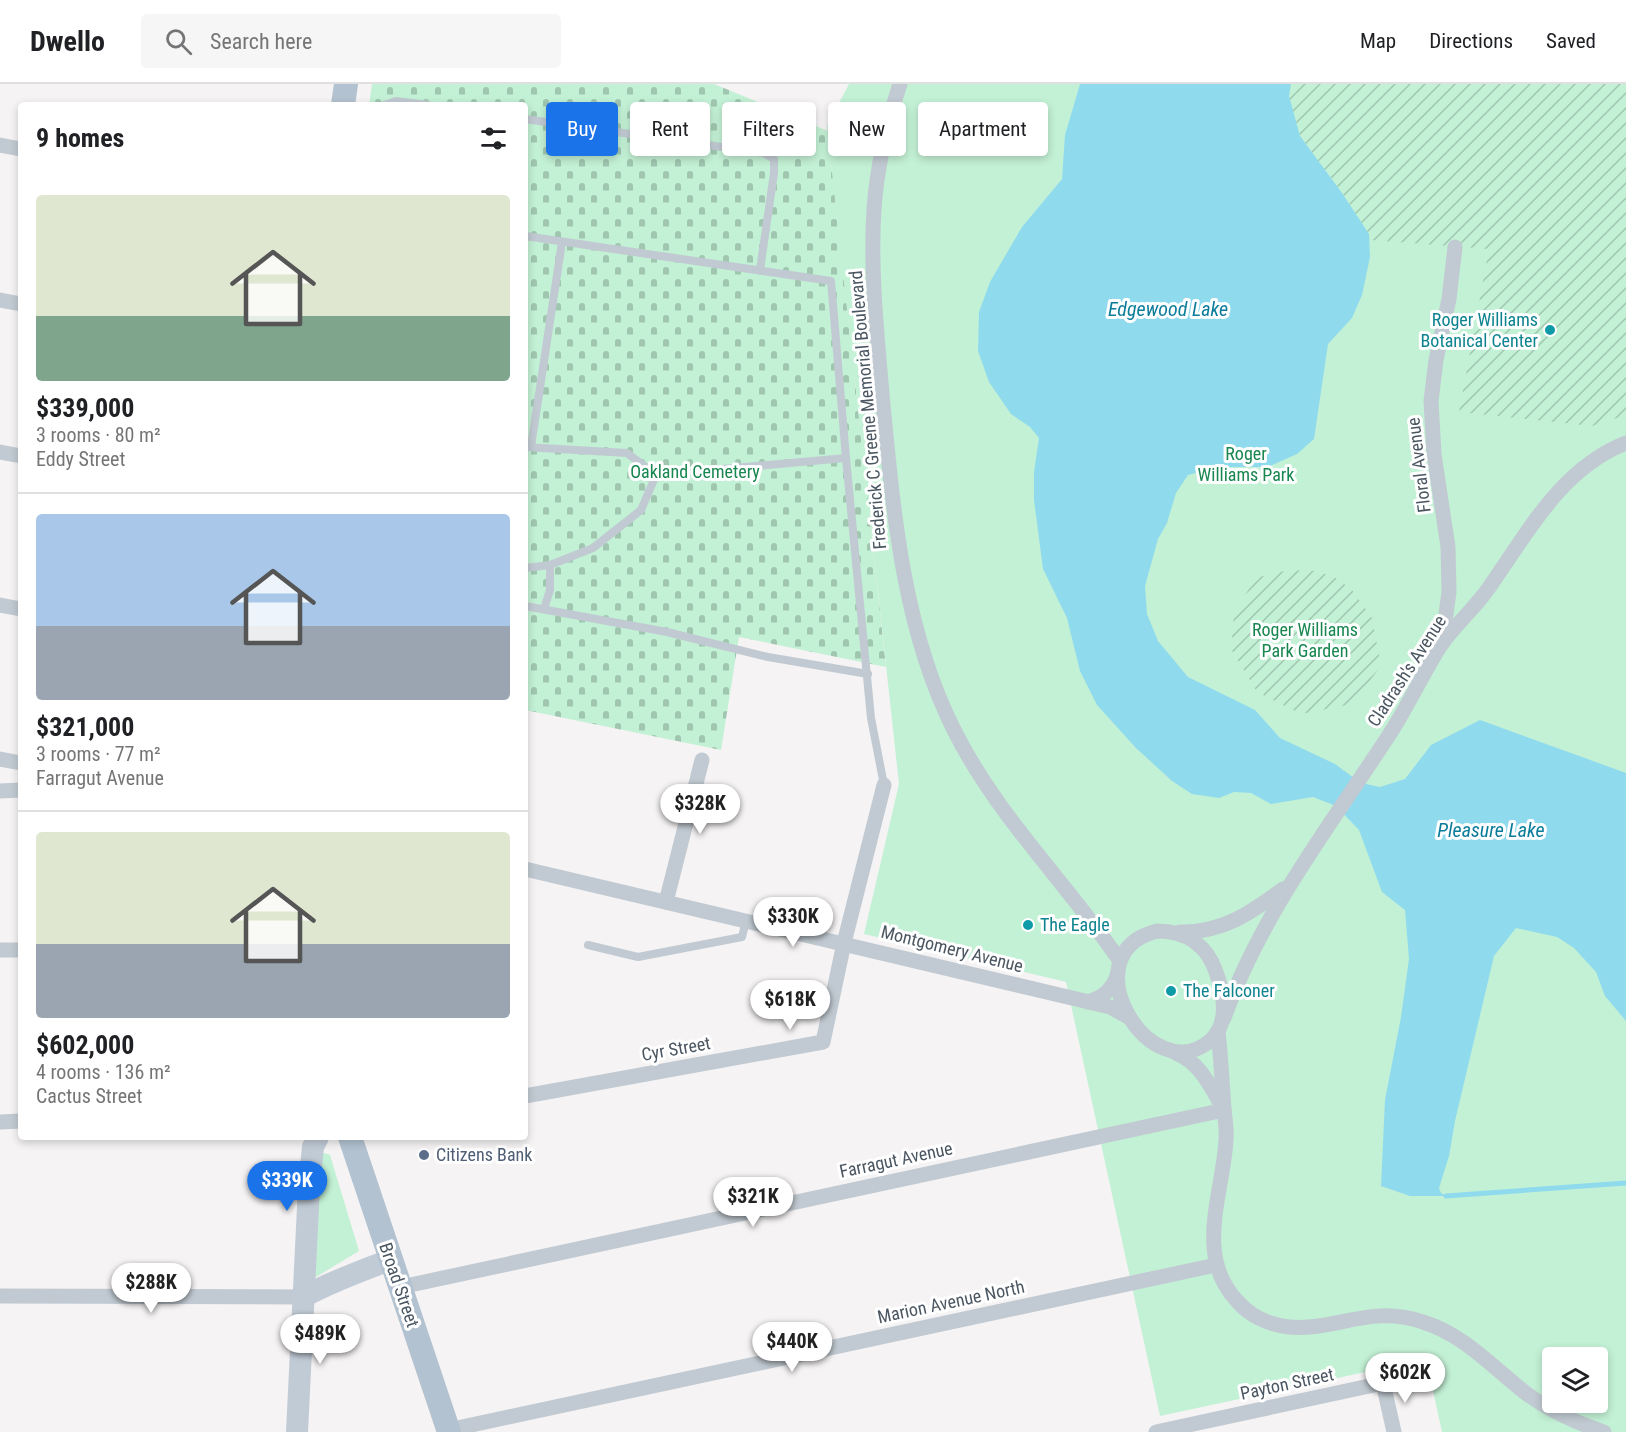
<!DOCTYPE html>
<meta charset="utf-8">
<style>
:root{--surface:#fff;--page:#f6f6f6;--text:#202124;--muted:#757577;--line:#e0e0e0;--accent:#1a73e8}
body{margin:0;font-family:"Roboto Condensed",sans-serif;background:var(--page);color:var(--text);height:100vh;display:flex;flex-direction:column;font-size:22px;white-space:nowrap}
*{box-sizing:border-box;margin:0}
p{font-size:20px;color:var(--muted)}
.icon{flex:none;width:33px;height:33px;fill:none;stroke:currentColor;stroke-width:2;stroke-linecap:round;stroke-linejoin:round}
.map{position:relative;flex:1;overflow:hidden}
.panel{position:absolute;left:18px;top:18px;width:510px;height:1038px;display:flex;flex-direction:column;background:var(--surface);border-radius:6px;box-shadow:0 3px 9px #0003}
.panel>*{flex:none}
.top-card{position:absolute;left:546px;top:18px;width:570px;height:54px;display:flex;gap:12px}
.tools{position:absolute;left:1542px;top:1263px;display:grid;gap:12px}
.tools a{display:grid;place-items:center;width:66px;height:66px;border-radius:6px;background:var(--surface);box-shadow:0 3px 9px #0003;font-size:30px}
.price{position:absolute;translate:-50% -51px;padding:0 14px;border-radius:21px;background:#fff;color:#222;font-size:20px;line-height:39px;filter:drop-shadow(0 2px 3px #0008)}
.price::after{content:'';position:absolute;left:50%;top:36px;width:18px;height:14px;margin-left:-9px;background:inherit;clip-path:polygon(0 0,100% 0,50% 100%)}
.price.active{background:var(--accent);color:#fff}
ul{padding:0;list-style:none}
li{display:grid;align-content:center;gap:12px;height:318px;padding:0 18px}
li+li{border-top:2px solid var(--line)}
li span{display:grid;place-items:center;height:186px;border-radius:6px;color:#555}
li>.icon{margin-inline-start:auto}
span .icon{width:108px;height:108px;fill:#fffc;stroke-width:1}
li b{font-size:26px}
h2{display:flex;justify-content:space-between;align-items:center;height:72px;padding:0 18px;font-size:26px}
.pill{padding:0 21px;border-radius:6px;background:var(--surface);box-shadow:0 3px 9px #0003;font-size:21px;line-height:54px}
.pill.active{background:var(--accent);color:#fff}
header{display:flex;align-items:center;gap:36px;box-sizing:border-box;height:84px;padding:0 30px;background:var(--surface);border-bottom:2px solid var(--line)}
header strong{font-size:28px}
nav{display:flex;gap:33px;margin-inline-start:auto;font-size:21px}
.search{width:420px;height:54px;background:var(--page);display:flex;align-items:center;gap:15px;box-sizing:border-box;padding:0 21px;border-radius:6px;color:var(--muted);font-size:22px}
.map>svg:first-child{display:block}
</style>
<header>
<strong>Dwello</strong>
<div class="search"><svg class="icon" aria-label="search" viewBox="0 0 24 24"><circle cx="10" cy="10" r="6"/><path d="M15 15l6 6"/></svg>Search here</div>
<nav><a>Map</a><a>Directions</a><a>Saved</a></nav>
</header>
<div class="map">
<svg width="1626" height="1348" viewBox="0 0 1626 1348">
<defs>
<pattern id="cemetery-stones" width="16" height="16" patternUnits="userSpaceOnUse" patternTransform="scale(1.5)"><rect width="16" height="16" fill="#c3f1d5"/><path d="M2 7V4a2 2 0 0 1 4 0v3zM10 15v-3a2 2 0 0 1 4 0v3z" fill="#a0c6b0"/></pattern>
<pattern id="garden-furrows" width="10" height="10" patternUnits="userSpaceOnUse" patternTransform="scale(1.5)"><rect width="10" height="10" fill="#c3f1d5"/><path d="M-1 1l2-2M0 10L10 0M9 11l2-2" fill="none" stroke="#a0c6b0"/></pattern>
</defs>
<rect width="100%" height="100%" fill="#f5f3f3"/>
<polygon fill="url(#cemetery-stones)" points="372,0 714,0 828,47 886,583 739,553 721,666 525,626 525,21 369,21"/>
<g fill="#c3f1d5" fill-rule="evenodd">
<path d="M 849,0 L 1626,0 L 1626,1348 L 1442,1348 L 1426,1275 L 1160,1332 L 1066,898 L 864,850 L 899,700 L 827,42 ZM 1552,1274 L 1598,1274 L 1598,1318 L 1552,1318 Z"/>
<polygon points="325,1069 330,1071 359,1167 311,1196 319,1072"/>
</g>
<g fill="url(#garden-furrows)">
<polygon points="1291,0 1626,0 1626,331 1592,342 1459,328 1489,165 1370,156 1369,150 1342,109 1300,52 1289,12"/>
<polygon points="1289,486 1316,487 1336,494 1352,506 1372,534 1381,582 1352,620 1301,630 1257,608 1231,565 1234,531 1255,494"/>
</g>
<polygon fill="#90daee" points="1080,0 1291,0 1289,12 1300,52 1342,109 1369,150 1370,173 1362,211 1352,234 1328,260 1314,355 1297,370 1268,383 1217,383 1188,391 1176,409 1167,439 1158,455 1145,502 1147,530 1158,557 1188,593 1255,626 1280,654 1335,680 1361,699 1380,703 1405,695 1431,661 1480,636 1626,689 1626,937 1605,912 1596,888 1574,864 1557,853 1516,844 1494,872 1455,1037 1449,1072 1439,1104 1441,1109 1446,1112 1410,1112 1381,1102 1385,1016 1401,933 1409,875 1405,826 1382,808 1359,746 1336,722 1313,713 1271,720 1251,709 1234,708 1219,714 1192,710 1172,697 1136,664 1097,621 1080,587 1067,534 1043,485 1034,416 1034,388 1039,354 1030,343 1011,330 989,298 978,267 979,228 990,198 1022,143 1062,95 1065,51"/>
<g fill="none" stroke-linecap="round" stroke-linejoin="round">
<polyline stroke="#90daee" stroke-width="5" points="1446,1112 1626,1099"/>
<g stroke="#c1cad2" stroke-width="8">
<polyline points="384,21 396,17 428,21"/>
<polyline points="525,35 764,69 774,75 774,89 760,186"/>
<polyline points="525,152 831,197 846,374 656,391"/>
<polyline points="525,363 627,369 656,391 641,426 593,464 550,481 525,484"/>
<polyline points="531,363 562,158"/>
<polyline points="846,374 871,634 884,701"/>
<polyline points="525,522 667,548 768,573 868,590"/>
<polyline points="544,525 550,506 550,481"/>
<polyline points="588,861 638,873 742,853 746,837"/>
</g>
<g stroke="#c1cad2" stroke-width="15">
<path d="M 900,0 C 887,40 877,82 874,125 C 870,186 877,249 882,310 C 893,423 902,543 954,646 C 997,732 1066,798 1120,877"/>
<polyline points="0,61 21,65"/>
<polyline points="0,216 21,220"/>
<polyline points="0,368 21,372"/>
<polyline points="0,521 21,525"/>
<polyline points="1442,560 1449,508 1448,463 1434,370 1431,317 1436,276 1449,215 1455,163"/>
<polyline points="0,675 21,679"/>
<polyline points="0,707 21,706"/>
<polyline points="525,785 1110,923 1130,934"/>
<polyline points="666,818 702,676"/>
<path d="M 1157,847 C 1186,847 1207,861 1216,888 C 1224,910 1230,938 1211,956 C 1151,1009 1067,870 1157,847 Z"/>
<path d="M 1180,848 C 1222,849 1251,829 1283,805"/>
<polyline points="0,866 21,866"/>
<path d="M 1088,918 C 1104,913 1113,905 1118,889"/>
<path d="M 1224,934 C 1262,828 1331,741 1391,648 C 1409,620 1423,589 1441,561 C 1455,541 1474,525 1488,505 C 1527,450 1560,385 1626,359"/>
<path d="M 1218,948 C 1221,973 1222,999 1224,1025 C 1225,1035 1227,1046 1226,1056 C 1223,1110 1194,1171 1237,1217 C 1250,1232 1269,1241 1289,1243 C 1336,1247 1371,1220 1423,1238 C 1465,1251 1493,1284 1527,1310 C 1550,1327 1577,1339 1604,1348"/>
<path d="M 1176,969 C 1200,979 1209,1000 1222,1022"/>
<polyline points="525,1012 823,958 844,859 884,701"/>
<polyline points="0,1038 21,1037"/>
<polyline points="401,1203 1224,1026"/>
<polyline points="0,1212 303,1213"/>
<polyline points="1383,1299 1394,1348"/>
<polyline points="448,1346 1216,1181"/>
<polyline points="1156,1348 1425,1290"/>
</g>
<g stroke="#c1cbd6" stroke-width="22">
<path d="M 303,1213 C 331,1198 360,1187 390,1176"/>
<polyline points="297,1348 309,1103 313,1063 318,1053"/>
</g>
<g stroke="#b3c2d1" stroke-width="24">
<polyline points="343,21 346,0"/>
<polyline points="350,1053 449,1348"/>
</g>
</g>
<g fill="#0f9aa8" stroke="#fff" stroke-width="2">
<circle cx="1550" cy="246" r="6"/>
<circle cx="1028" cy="841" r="6"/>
<circle cx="1171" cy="907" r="6"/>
</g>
<circle fill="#5c6f8a" stroke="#fff" stroke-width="2" cx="424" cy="1071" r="6"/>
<g text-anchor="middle" stroke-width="6" stroke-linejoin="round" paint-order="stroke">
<g font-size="18" fill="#0d838f" stroke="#fff" text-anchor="start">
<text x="1538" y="242" text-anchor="end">Roger Williams<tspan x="1538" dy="21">Botanical Center</tspan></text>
<text x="1040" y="847">The Eagle</text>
<text x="1183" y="913">The Falconer</text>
</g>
<g font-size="18" fill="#4a5661" stroke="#fff">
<text transform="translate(868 326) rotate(-95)" y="6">Frederick C Greene Memorial Boulevard</text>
<text transform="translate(1419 381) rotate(-97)" y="6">Floral Avenue</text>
<text transform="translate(1407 587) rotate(-57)" y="6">Cladrash's Avenue</text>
<text transform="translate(952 865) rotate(14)" y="6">Montgomery Avenue</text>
<text transform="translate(676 965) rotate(-10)" y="6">Cyr Street</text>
<text transform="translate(896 1076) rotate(-12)" y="6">Farragut Avenue</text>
<text transform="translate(399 1201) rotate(71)" y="6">Broad Street</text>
<text transform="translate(951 1218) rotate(-12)" y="6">Marion Avenue North</text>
<text transform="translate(1287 1300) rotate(-12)" y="6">Payton Street</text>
</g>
<g font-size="18" fill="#17864f" stroke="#fff">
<text x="1246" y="376">Roger<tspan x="1246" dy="21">Williams Park</tspan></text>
<text x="695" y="394">Oakland Cemetery</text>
<text x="1305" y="552">Roger Williams<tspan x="1305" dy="21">Park Garden</tspan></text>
</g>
<g font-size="18" fill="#4e5e75" stroke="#fff" text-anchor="start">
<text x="436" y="1077">Citizens Bank</text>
</g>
<g font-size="20" font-style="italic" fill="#0c7c9b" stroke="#fff">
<text x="1168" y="232">Edgewood Lake</text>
<text x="1491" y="753">Pleasure Lake</text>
</g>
</g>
</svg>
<div class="tools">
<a><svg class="icon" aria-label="layers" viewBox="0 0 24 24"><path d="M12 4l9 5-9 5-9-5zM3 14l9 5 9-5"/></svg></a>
</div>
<b class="price" style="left:700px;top:751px">$328K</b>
<b class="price" style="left:793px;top:864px">$330K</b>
<b class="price" style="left:790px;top:947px">$618K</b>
<b class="price active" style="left:287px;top:1128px">$339K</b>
<b class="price" style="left:753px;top:1144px">$321K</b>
<b class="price" style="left:151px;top:1230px">$288K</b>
<b class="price" style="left:320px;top:1281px">$489K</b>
<b class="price" style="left:792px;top:1289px">$440K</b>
<b class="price" style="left:1405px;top:1320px">$602K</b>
<div class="top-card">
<a class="pill active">Buy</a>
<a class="pill">Rent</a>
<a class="pill">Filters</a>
<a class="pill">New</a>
<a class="pill">Apartment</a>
</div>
<section class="panel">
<h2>9 homes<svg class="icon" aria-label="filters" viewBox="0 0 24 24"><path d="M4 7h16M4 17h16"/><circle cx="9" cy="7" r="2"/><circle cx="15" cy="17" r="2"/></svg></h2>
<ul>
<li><span style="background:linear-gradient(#dfe7d0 65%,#7fa58c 0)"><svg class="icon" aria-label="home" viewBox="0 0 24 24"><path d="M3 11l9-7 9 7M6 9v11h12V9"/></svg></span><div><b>$339,000</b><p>3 rooms · 80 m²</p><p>Eddy Street</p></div></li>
<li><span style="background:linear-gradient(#a9c7e8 60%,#9aa5b1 0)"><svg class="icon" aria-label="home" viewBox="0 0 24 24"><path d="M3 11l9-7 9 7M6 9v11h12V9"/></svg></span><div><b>$321,000</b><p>3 rooms · 77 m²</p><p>Farragut Avenue</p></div></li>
<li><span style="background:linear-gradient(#dfe7d0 60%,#9aa5b1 0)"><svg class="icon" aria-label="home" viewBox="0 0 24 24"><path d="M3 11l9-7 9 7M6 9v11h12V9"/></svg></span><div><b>$602,000</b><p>4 rooms · 136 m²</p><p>Cactus Street</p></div></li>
</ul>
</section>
</div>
